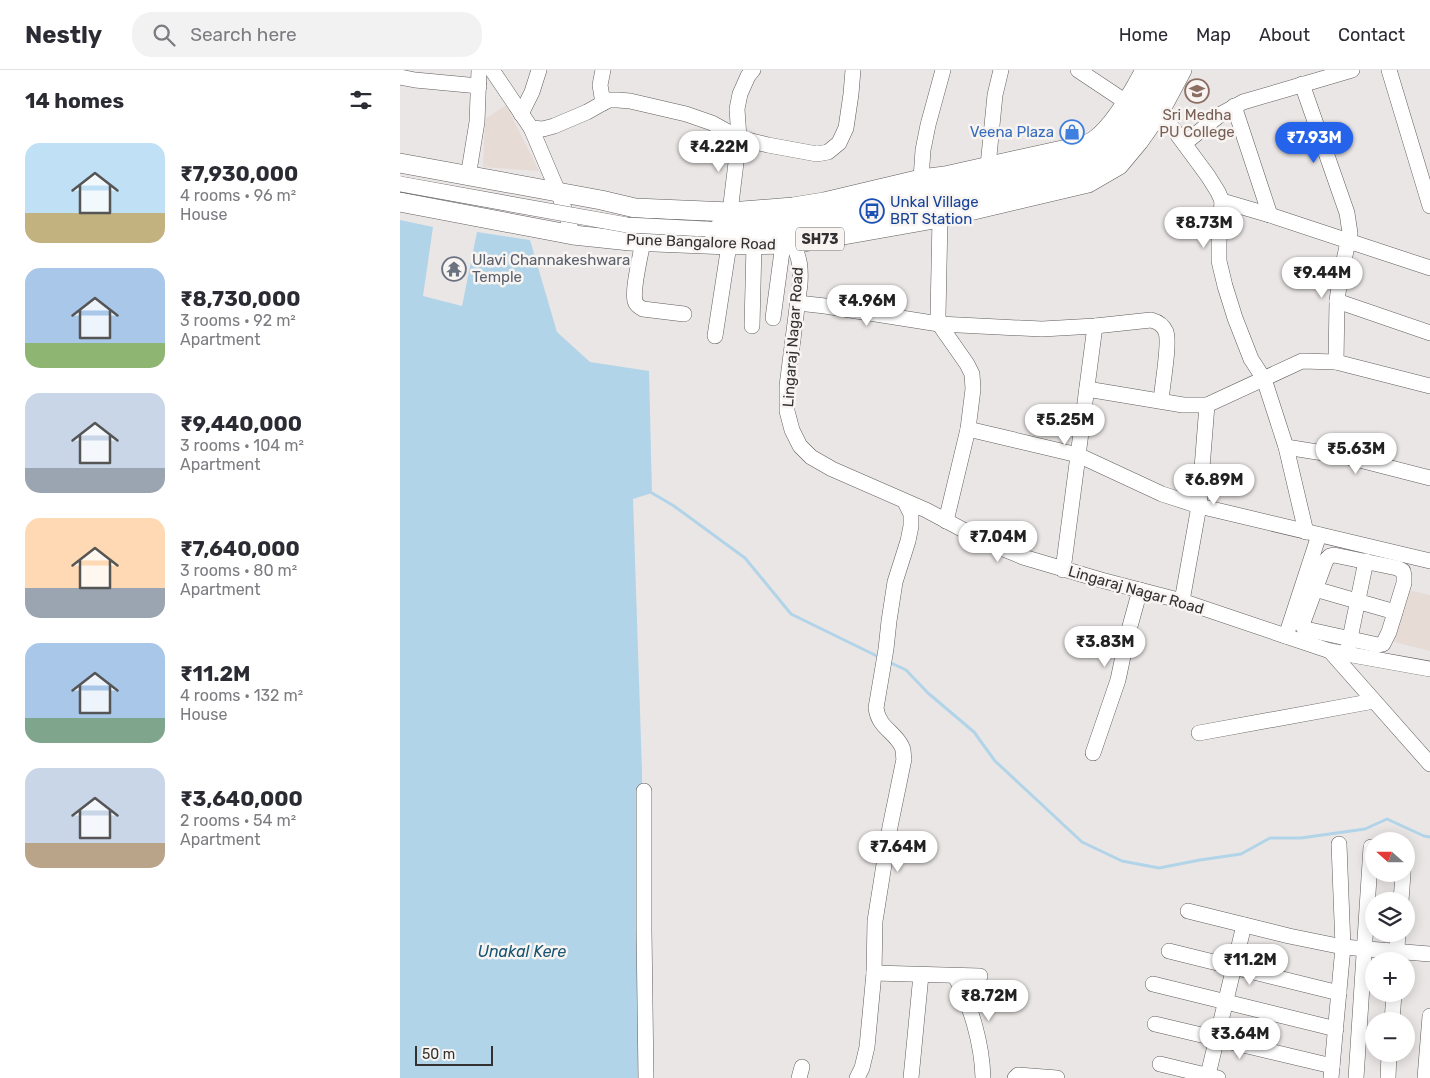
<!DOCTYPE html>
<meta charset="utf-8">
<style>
:root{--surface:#fff;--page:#f2f2f3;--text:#2b2b33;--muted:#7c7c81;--line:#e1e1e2;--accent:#2563eb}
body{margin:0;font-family:Rubik,sans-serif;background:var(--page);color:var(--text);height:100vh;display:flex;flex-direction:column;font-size:19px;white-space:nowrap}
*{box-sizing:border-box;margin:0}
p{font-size:16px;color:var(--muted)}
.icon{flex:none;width:28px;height:28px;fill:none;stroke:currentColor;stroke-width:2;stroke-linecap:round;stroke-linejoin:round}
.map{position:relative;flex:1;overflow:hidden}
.panel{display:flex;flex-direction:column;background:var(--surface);width:400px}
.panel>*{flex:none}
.needle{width:32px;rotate:291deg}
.fabs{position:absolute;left:965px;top:762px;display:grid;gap:10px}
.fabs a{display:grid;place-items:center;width:50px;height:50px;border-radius:50%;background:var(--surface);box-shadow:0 2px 12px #0003;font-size:25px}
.scale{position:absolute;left:15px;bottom:12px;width:78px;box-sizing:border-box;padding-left:5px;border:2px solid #323030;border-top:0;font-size:14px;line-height:18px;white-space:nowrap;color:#323030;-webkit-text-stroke:4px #f7f4f2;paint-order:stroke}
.price{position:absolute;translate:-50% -42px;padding:0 11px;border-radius:18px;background:#fff;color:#222;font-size:16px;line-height:32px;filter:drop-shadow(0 1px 2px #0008)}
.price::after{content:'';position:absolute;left:50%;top:30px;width:15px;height:11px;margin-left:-8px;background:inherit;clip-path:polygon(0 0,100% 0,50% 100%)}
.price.selected{background:var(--accent);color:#fff}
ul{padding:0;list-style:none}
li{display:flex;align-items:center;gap:15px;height:125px;padding:0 25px}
li span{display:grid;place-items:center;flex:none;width:140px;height:100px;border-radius:15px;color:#555}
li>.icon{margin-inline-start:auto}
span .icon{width:60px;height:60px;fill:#fffc;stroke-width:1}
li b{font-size:21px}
h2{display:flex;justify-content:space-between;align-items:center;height:60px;padding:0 25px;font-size:21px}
header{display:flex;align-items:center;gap:30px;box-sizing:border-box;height:70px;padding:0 25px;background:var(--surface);border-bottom:1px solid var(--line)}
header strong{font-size:24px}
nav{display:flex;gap:28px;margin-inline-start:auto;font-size:18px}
.search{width:350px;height:45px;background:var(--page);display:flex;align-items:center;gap:12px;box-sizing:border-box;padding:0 18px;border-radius:20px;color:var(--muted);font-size:19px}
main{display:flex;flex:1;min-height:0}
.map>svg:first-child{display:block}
</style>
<header>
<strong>Nestly</strong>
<div class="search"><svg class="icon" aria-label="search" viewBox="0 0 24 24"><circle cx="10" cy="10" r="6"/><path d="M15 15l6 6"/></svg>Search here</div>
<nav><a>Home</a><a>Map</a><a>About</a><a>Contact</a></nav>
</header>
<main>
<section class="panel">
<h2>14 homes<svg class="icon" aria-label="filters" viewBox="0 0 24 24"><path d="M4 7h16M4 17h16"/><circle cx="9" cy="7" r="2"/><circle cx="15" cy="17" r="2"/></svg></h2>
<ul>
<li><span style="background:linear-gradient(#bfe0f5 70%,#c2b280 0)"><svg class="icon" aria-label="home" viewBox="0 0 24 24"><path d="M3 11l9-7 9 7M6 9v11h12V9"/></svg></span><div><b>₹7,930,000</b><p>4 rooms · 96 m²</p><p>House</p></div></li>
<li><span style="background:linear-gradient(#a9c7e8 75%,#8fb573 0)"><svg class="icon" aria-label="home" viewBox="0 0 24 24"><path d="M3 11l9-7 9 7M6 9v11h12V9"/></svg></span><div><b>₹8,730,000</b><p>3 rooms · 92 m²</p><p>Apartment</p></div></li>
<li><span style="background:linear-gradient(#c9d6e8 75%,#9aa5b1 0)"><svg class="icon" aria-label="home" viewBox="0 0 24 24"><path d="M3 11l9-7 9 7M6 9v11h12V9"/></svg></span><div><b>₹9,440,000</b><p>3 rooms · 104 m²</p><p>Apartment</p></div></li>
<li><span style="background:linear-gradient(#ffd9b3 70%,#9aa5b1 0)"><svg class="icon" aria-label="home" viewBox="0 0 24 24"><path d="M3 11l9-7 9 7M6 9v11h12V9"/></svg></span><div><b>₹7,640,000</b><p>3 rooms · 80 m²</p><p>Apartment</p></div></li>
<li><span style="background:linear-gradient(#a9c7e8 75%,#7fa58c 0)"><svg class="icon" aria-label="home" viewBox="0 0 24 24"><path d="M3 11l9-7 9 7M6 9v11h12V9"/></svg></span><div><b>₹11.2M</b><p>4 rooms · 132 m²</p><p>House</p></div></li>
<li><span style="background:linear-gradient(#c9d6e8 75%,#b9a48a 0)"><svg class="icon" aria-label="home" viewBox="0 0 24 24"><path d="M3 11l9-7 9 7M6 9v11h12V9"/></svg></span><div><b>₹3,640,000</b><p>2 rooms · 54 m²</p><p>Apartment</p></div></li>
</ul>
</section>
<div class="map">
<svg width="1030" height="1008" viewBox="0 0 1030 1008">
<rect width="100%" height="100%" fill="#eae6e5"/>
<g fill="#e6dbd5">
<polygon points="106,35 139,101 83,97 85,49"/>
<polygon points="1008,520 1030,525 1030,581 994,572"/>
</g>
<polygon fill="#b2d4e9" points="0,150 33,157 23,226 62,236 77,162 130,170 157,262 190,292 249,301 252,423 233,429 242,701 244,1008 0,1008"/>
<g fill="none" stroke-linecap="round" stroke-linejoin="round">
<g stroke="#b2d4e9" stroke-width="3">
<polyline points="252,423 274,436 345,488 391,544 481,588"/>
<polyline points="489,592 506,600 528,623 574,662 595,691 682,772 722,791 759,798 800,790 841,784 870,768 901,768 965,759 987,749 1024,766 1030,767"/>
</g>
<g stroke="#605d5c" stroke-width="16">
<g id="minor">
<polyline points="92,0 131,58 159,124 173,165"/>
<polyline points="678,0 726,32"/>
<polyline points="989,0 1030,136"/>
<polyline points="0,7 15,10 79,16"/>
<polyline points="902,14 947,143 950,163 940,208 937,231 936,292"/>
<polyline points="203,33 200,15 203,0"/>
<polyline points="834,36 870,145"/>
<polyline points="760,41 808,106 818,122 822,131 819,172 819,191 825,216 835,248 851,289 864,309 886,377 906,462"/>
<polyline points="121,44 132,22 139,0"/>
<polyline points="131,58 143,59 154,56 187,42 203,33 209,30 218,30 230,31 286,44 312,53 339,68 368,75 417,84 428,82 439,73 446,58 451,24 453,0"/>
<polyline points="785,73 821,44 843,32 952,0"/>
<polyline points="588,96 595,25 601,0"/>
<polyline points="68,107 77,52 79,0"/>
<polyline points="521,109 523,80 528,55 543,0"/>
<polyline points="822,131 870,145 1030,198"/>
<polyline points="330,142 339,68 337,39 340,24 348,6 353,0"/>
<polyline points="540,148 538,246 539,254 567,294 572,304 573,319 568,359 546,451"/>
<path d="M 317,157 C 352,152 388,150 424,144 L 677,91 L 703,80 L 724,57 L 745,26 L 759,0"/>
<polyline points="306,159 341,165 395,162 545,133 676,105 711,88 733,63 753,34 771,0"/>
<path d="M 243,171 C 241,184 232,219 235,231 C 236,235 239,237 243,239 L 284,244"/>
<path d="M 393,174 C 400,189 401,198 400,214 L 387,316 L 387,341 L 392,360 L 400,376 L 411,387 L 432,399 L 526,440 L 582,470 L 623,487 L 701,510 L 782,531 L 930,581 L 1030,599"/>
<polyline points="937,231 1030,263"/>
<path d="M 398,233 L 425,236 L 539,254 L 599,257 L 642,259 L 695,256 L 751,250 C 759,252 763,255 766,262 C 770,274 762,316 761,331"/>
<polyline points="373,248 383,174"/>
<polyline points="352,256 354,175"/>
<polyline points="315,266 329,175"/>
<polyline points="687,319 783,335 807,335 902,291 936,292 1030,316"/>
<polyline points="568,359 678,385 762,424 799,436 1030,491"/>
<polyline points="886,377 948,387 1030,408"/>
<polygon points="934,485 997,498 1003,501 1004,506 1004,513 989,562 983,574 978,575 910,560 904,558 902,555 926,490 930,486"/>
<polyline points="663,500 695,256"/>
<polyline points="915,519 995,542"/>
<polyline points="782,531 799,436 807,335"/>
<polyline points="886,566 919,465"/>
<polyline points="948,578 966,491"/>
<polyline points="930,581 1030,694"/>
<polyline points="799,663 974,631"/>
<polyline points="693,683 718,610 727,567 740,520"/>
<polyline points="244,721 244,860 246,1008"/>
<polyline points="1001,831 1003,804"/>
<polyline points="788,841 889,866 943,877 1030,884"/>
<polyline points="769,881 939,923"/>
<polyline points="996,890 998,864"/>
<polyline points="474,903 580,906"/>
<path d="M 555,906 C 571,936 582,973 583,1008"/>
<polyline points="753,914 936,959"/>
<polyline points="992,951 994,924"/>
<polyline points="755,954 932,996"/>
<polyline points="760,994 818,1008"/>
<polyline points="808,1005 844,855"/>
<polyline points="399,1008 402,997"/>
<path d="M 457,1008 L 462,998 L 467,977 L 474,903 L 475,851 L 490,757 L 504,689 C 503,686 504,681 502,677 C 495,661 479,659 476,638 L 486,579 L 489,551 L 495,512 L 508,471 L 511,456 L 511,444 L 505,432"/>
<polyline points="511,1008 521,905"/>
<polyline points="615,1008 618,1005 657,1008"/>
<polyline points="931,1008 943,877 939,774"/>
<polyline points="956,1008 971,777"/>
<polyline points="988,1008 989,984"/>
<polyline points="1025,1008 1030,946"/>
</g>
</g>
<g stroke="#605d5c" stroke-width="20">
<g id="major">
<path d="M 0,93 L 201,130 L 235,138 L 330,142 L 393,137 L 424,132 L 521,109 L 545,106 L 676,77 C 682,75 690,74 695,70 C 714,56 734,21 745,0"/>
<polyline points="0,132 173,165 230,171 329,175 393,174 540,148 688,113 719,95 739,71 760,41 782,0"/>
</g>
</g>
<use href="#minor" stroke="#fff" stroke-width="15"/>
<use href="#major" stroke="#fff" stroke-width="19"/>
<g stroke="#605d5c" stroke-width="16" stroke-linecap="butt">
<polyline id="minor-bridge" points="0,114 227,155 306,159"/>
</g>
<use href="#minor-bridge" stroke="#fff" stroke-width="15"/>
</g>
<defs>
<g id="university-ring" transform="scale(1.25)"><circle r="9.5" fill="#f7f4f2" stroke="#8d6e63" stroke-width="1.5"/><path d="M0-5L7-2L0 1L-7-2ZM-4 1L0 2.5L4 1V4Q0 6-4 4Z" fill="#8d6e63"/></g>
<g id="shop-ring" transform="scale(1.25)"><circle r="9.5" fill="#f7f4f2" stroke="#3f7fe0" stroke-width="1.5"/><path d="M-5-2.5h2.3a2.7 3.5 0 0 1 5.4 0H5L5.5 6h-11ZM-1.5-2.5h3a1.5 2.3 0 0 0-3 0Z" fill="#3f7fe0"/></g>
<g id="bus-ring" transform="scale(1.25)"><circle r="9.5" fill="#f7f4f2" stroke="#1a4fb4" stroke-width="1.5"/><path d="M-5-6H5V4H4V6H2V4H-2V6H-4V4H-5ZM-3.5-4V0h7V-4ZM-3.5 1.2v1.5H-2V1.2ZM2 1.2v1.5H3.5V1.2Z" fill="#1a4fb4"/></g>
<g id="temple-ring" transform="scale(1.25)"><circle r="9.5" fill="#f7f4f2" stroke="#6b7280" stroke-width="1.5"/><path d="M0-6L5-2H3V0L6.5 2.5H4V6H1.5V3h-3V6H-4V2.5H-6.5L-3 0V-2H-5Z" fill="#6b7280"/></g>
</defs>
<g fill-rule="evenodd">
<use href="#university-ring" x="797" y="21"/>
<use href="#shop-ring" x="672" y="62"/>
<use href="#bus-ring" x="472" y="141"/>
<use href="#temple-ring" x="54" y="199"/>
</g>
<g text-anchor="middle" stroke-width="5" stroke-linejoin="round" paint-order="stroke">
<rect fill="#f7f4f2" stroke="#6d6b6a" stroke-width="1" x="396" y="157.5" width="48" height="23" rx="4"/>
<g font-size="14" font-weight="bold" fill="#323030">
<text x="420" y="174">SH73</text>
</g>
<g font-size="15" fill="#785e54" stroke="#f7f4f2">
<text x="797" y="50">Sri Medha<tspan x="797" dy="17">PU College</tspan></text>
</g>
<g font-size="15" fill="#366cbe" stroke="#f7f4f2" text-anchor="end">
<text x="654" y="67">Veena Plaza</text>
</g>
<g font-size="15" fill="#164399" stroke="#f7f4f2" text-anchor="start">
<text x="490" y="137">Unkal Village<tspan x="490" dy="17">BRT Station</tspan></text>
</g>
<g font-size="15" fill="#323030" stroke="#f7f4f2">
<text transform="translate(301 172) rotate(2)" y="5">Pune Bangalore Road</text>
<text transform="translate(393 267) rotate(-86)" y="5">Lingaraj Nagar Road</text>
<text transform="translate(736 520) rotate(16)" y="5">Lingaraj Nagar Road</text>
</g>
<g font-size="15" fill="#5b616d" stroke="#f7f4f2" text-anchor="start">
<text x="72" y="195">Ulavi Channakeshwara<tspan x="72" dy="17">Temple</tspan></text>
</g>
<g font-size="16" font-style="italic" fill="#1a5572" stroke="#f7f4f2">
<text x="122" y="887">Unakal Kere</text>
</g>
</g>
</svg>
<div class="fabs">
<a><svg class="needle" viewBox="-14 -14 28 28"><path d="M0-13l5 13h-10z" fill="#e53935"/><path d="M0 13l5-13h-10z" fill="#7c7c81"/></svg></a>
<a><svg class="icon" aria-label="layers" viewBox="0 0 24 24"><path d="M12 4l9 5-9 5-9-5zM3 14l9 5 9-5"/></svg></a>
<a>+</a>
<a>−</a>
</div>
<div class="scale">50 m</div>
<b class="price selected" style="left:914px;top:94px">₹7.93M</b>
<b class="price" style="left:319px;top:103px">₹4.22M</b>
<b class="price" style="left:804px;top:179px">₹8.73M</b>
<b class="price" style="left:922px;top:229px">₹9.44M</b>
<b class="price" style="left:467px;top:257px">₹4.96M</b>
<b class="price" style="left:665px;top:376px">₹5.25M</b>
<b class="price" style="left:956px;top:405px">₹5.63M</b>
<b class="price" style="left:814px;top:436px">₹6.89M</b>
<b class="price" style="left:598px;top:493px">₹7.04M</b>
<b class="price" style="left:705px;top:598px">₹3.83M</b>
<b class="price" style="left:498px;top:803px">₹7.64M</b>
<b class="price" style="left:850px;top:916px">₹11.2M</b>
<b class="price" style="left:589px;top:952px">₹8.72M</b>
<b class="price" style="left:840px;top:990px">₹3.64M</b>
</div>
</main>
